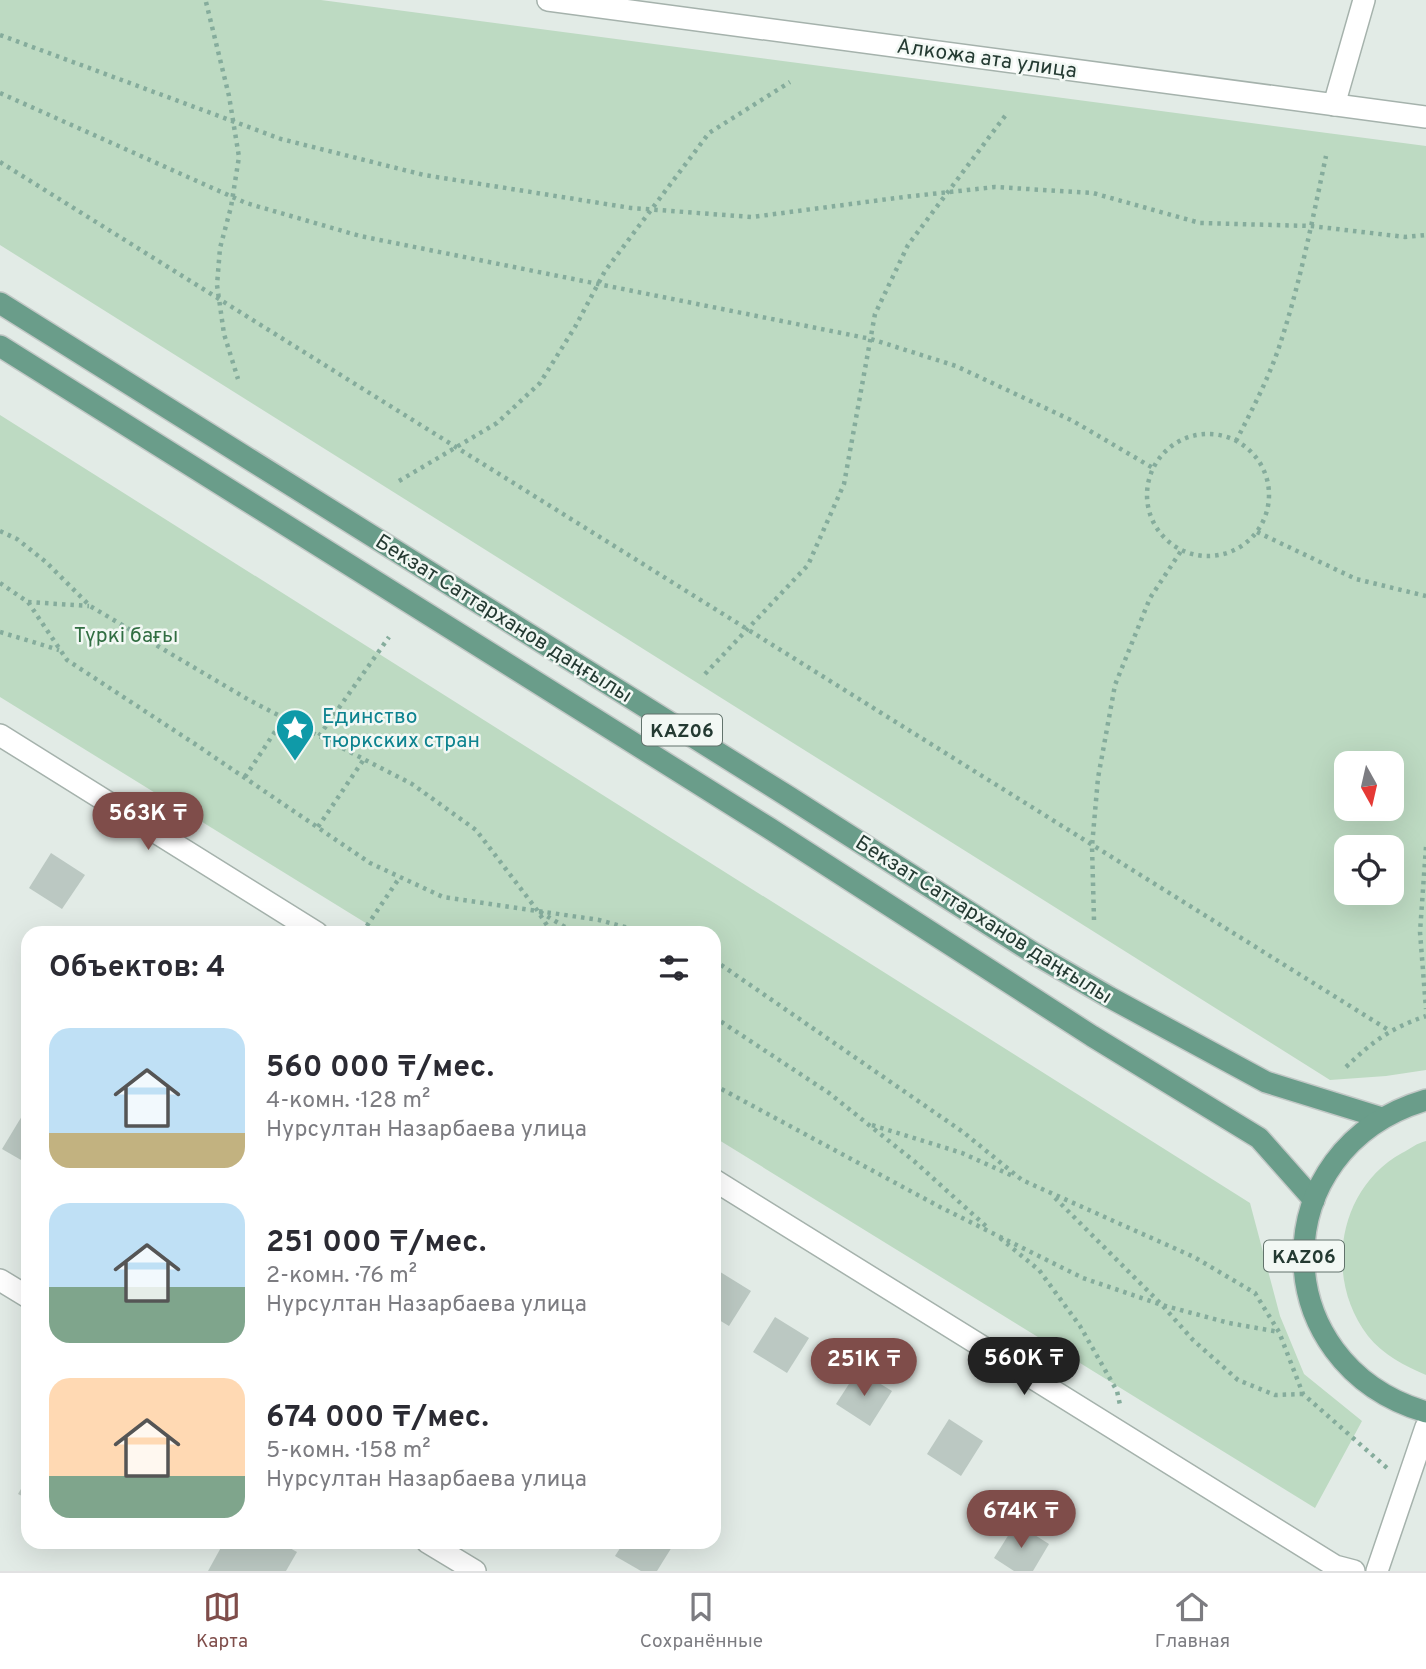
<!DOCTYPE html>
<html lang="ru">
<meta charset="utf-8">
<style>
:root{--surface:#fff;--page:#f2f2f3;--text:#2b2b33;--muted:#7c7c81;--line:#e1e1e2;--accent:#7f4d4a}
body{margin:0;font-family:Overpass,sans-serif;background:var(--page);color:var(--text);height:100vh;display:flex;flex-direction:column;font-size:26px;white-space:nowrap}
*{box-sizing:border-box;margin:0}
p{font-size:23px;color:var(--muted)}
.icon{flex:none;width:38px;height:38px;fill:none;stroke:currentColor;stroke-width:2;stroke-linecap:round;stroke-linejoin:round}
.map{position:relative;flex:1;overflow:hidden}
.side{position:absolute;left:21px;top:926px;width:700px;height:623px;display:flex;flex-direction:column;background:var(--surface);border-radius:21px;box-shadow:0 7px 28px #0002}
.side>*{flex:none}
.needle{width:46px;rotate:172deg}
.buttons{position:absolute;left:1334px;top:751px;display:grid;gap:14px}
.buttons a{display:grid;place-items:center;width:70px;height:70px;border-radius:14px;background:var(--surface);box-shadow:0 7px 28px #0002;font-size:35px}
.price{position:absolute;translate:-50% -60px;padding:0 16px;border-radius:24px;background:var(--accent);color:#fff;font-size:23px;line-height:46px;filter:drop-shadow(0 2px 4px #0008)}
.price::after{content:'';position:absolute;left:50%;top:42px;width:21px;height:16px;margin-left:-10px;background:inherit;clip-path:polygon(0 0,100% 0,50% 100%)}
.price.active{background:#222;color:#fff}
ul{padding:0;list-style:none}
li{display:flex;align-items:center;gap:21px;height:175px;padding:0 28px}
li span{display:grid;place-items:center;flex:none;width:196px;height:140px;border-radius:21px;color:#555}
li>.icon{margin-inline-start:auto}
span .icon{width:84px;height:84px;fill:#fffc;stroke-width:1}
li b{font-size:30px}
h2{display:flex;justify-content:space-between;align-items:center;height:84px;padding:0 28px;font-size:30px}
.dock{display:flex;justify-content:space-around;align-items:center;height:98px;border-top:2px solid var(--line);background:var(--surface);font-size:19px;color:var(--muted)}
.dock a{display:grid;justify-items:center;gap:4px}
.dock .active{color:var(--accent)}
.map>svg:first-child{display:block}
</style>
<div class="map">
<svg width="1426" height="1571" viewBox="0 0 1426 1571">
<rect width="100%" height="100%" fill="#e2ebe6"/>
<g fill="#bddac2" fill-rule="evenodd">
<path d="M 0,0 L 321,0 L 1426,146 L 1426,1070 L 1386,1076 L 1330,1080 L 0,245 ZM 1391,763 L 1391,808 L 1346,808 L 1346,763 ZM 1391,847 L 1391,892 L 1346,892 L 1346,847 Z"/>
<polygon points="0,415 1250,1203 1280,1316 1304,1374 1362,1421 1315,1508 714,1137 714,933 382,933 0,697"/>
<path d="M 1426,1141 L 1426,1375 C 1405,1366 1383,1355 1368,1336 C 1324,1279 1337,1189 1402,1153 C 1410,1149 1417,1143 1426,1141 Z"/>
</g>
<g fill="#bbc8c2">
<polygon points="51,853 85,875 62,909 29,888"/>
<polygon points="25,1111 28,1112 28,1164 2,1149"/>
<polygon points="717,1270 751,1291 729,1326 714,1317 714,1275"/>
<polygon points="775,1317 809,1338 787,1373 753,1352"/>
<polygon points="858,1370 892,1391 870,1426 836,1404"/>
<polygon points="949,1419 983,1441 961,1476 927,1454"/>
<polygon points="28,1477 28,1499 18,1494"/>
<polygon points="1016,1523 1049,1544 1033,1571 1014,1571 994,1558"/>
<polygon points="224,1542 279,1542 297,1552 286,1571 208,1571"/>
<polygon points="624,1542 675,1542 657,1571 641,1571 615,1556"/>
</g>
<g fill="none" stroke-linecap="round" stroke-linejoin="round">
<g stroke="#a5b2ac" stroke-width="24">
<g id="minor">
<polyline points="548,0 1426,117"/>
<polyline points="1334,105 1364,0"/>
<polyline points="0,735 317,933"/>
<polyline points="714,1180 1335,1566 1354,1571"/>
<polyline points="0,1280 28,1297"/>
<polyline points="427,1542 475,1571"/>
<polyline points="1377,1571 1426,1427"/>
</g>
</g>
<g stroke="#c2c8c6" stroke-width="24">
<g id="primary">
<polyline points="0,303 789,797 1035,954 1109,997 1266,1082 1382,1118"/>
<polyline points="0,346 769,828 1092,1036 1259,1138 1314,1200"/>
<path d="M 1426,1100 C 1263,1148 1263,1364 1426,1412"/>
</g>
</g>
<g stroke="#85ac9c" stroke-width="4.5" stroke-dasharray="3.5 5" stroke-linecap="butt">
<polyline points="206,2 229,96 239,157 231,207 220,248 217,285 224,334 238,379"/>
<polyline points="0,35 281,139 424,175 631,208 752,217 904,197 995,187 1093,193 1200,223 1311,226 1405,237 1426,235"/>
<polyline points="0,93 246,203 360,236 871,339 956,366 1073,421 1153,468"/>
<polyline points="0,162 1390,1031"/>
<circle cx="1208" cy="495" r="61"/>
<path d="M 1236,441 C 1253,408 1271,374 1282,338 C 1301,279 1313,217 1326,156"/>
<polyline points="399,481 497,423 540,383 575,327 605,271 709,133 790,82"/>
<polyline points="0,531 17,539 46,562 90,606 249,700 412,784 476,830 537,910 552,933"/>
<polyline points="1257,532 1356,579 1426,596"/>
<polyline points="0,583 28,602 67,660 195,744 370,863 443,897 599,920 647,933"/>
<polyline points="28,602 89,606"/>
<polyline points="0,632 59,650"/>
<polyline points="705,674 808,565 844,484 875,314 908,245 1008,112"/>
<polyline points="319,736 389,637"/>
<polyline points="245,777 284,718"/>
<polyline points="318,827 364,759"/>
<polyline points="1426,847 1420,932 1426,1009"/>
<polyline points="540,912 575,933"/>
<polyline points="1094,920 1092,846 1098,778 1115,685 1150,598 1181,551"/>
<polyline points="362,933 400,877"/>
<polyline points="714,960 963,1132 1022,1180 1194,1257 1255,1293 1279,1332 1303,1394 1387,1468"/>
<polyline points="714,1017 829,1093 914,1161 988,1228"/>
<path d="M 1346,1067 C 1373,1041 1391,1028 1426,1016"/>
<polyline points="714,1085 940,1207 1083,1278 1162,1305 1193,1340 1238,1380 1275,1395 1303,1394"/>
<polyline points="872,1125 962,1153 1015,1177"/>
<polyline points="1055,1198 1162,1305 1229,1323 1279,1332"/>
<polyline points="1000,1238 1039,1270 1080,1326 1117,1391 1120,1405"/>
</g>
<use href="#minor" stroke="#fff" stroke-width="21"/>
<use href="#primary" stroke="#6a9d8a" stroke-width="21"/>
</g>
<defs>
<g id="sight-pin" transform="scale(2.0125)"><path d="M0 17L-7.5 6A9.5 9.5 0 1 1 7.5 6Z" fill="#0f9aa8" stroke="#f2f8f4"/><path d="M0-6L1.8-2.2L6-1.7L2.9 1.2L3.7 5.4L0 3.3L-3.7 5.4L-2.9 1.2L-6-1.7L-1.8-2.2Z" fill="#fff"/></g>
</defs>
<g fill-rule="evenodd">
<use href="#sight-pin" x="295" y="728"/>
</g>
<g text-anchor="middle" stroke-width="5" stroke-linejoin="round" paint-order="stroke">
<g fill="#f2f8f4" stroke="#62736c" stroke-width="2">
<rect x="642" y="714.5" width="80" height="31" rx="5"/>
<rect x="1264" y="1240.5" width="80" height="31" rx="5"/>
</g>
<g font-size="19" font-weight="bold" fill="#243a32">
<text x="682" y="737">KАZ06</text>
<text x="1304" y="1263">KАZ06</text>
</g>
<g font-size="21" fill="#243a32" stroke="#f2f8f4">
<text transform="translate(987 58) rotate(8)" y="7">Алкожа ата улица</text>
<text transform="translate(504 618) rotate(32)" y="7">Бекзат Саттарханов даңғылы</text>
<text transform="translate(984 919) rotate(32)" y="7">Бекзат Саттарханов даңғылы</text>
</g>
<g font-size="21" fill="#316e42" stroke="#f2f8f4">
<text x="126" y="642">Түркі бағы</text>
</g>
<g font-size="21" fill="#0d838f" stroke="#f2f8f4" text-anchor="start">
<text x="322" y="723">Единство<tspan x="322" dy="24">тюркских стран</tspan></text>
</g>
</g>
</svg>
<div class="buttons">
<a><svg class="needle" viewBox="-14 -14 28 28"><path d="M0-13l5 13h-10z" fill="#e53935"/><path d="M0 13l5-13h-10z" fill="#7c7c81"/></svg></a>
<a><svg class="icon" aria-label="locate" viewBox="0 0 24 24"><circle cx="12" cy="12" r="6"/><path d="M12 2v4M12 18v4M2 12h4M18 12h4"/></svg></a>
</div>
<b class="price" style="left:148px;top:852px">563K ₸</b>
<b class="price active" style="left:1024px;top:1397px">560K ₸</b>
<b class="price" style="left:864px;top:1398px">251K ₸</b>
<b class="price" style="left:1021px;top:1550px">674K ₸</b>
<section class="side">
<h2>Объектов: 4<svg class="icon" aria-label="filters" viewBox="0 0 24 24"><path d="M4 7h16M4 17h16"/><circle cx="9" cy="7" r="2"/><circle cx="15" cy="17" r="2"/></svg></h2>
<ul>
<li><span style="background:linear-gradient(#bfe0f5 75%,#c2b280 0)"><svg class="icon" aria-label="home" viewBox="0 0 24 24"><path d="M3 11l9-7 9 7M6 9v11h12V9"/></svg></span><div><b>560 000 ₸/мес.</b><p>4-комн. · 128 m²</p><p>Нурсултан Назарбаева улица</p></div></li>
<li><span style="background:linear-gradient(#bfe0f5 60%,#7fa58c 0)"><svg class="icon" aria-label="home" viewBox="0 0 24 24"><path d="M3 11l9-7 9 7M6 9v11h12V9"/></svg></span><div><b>251 000 ₸/мес.</b><p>2-комн. · 76 m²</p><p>Нурсултан Назарбаева улица</p></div></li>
<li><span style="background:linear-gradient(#ffd9b3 70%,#7fa58c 0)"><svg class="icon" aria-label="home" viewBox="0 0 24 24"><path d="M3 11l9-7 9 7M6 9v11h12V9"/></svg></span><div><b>674 000 ₸/мес.</b><p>5-комн. · 158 m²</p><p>Нурсултан Назарбаева улица</p></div></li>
</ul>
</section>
</div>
<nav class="dock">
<a class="active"><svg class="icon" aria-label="map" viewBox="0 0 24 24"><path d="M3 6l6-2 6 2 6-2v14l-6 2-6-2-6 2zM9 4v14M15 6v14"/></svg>Карта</a>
<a><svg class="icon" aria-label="saved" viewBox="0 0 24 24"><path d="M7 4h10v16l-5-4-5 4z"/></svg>Сохранённые</a>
<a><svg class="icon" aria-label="home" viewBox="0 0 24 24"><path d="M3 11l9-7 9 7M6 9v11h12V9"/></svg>Главная</a>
</nav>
